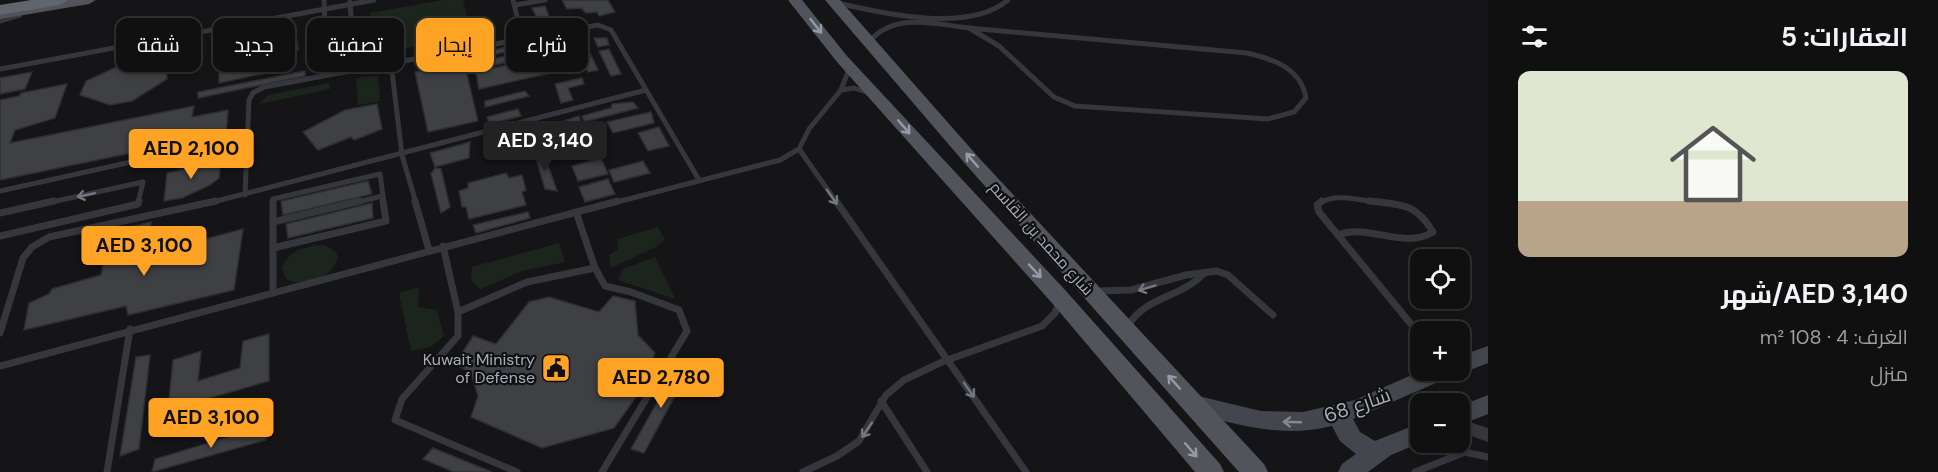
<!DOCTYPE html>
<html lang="ar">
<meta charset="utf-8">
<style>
:root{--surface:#101011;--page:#19191a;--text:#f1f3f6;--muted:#9c9d9f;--line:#303031;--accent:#ffa325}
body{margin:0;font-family:"DM Sans",Cairo,sans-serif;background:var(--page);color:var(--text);direction:rtl;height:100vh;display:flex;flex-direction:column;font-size:22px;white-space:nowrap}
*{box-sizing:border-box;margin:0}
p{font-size:20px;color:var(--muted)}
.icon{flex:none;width:33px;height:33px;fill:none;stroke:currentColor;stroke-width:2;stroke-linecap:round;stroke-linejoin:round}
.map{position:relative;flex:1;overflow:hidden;direction:ltr}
.side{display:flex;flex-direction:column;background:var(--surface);width:450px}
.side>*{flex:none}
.hud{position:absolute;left:18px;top:18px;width:570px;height:54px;direction:rtl;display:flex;gap:12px}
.controls{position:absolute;left:1410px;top:249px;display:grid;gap:12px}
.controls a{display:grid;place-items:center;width:60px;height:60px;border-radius:12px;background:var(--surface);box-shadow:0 3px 9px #0003,0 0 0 2px var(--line);font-size:30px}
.price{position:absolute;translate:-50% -51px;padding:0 14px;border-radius:6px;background:var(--accent);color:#111;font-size:20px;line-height:39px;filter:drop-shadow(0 2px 3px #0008)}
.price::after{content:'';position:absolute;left:50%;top:36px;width:18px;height:14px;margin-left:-9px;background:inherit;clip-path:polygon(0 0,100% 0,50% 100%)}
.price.active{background:#222;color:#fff}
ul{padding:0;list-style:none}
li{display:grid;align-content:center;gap:12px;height:318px;padding:0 30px}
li+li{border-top:2px solid var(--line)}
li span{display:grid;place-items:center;height:186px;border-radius:12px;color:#555}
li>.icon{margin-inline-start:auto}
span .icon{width:108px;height:108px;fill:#fffc;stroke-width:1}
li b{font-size:26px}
h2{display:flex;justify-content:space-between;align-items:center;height:72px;padding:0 30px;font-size:26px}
.tag{padding:0 21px;border-radius:12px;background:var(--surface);box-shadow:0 3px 9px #0003,0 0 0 2px var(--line);font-size:21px;line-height:54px}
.tag.active{background:var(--accent);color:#111}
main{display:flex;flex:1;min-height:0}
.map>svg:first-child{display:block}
</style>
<main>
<section class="side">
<h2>العقارات: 5<svg class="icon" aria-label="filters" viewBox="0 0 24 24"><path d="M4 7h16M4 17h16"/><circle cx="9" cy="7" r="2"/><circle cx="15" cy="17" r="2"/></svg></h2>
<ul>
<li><span style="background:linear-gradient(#dfe7d0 70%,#b9a48a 0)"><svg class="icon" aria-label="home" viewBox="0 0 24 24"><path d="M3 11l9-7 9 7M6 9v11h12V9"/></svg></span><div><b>AED 3,140/شهر</b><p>الغرف: 4 · 108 m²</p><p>منزل</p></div></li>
</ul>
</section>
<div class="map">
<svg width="1488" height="472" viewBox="0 0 1488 472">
<rect width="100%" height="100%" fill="#151517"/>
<g fill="#1c251d">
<polygon points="443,0 463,0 472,36 374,54 370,13"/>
<polygon points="378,76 380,101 358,105 356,78"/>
<polygon points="329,83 330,89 259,104 268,95"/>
<polygon points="658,227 665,240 654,248 611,268 609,255 618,250 617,239"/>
<polygon points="559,243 565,262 522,271 480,289 471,281 472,267"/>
<path d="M 316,245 L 325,245 L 336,252 L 338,258 C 331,278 303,290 285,278 L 282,267 L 290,255 L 298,250 Z"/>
<polygon points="655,257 675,299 618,280 623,269"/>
<polygon points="419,287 418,307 437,310 444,336 430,347 411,351 399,293"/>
</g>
<g fill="#3f4044" stroke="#2f2f33" stroke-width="1.5">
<polygon points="562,0 608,0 615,12 599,16 597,12 586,13 581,8 567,9"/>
<polygon points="545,6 552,24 541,25 532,8"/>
<polygon points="563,35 567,40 491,55 489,51"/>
<polygon points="594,38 607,38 609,45 598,47"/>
<polygon points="297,41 298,50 219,66 221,55"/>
<polygon points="584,41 591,56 581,58 575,42"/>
<polygon points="549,47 552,52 476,69 474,63"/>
<polygon points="609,49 621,74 611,76 599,51"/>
<polygon points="569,51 576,63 560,68 559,71 479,89 476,72"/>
<polygon points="138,57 170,65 166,70 167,79 132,101 110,105 80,95 86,81"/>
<polygon points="292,57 293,67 219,83 219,72"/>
<polygon points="592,57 598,70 588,72 582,59"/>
<polygon points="464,62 478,121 428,132 415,72"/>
<polygon points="305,71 305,76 198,98 198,92"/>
<polygon points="32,72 25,89 0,94 0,78"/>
<polygon points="582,78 584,84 568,88 573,100 561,103 555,84"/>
<polygon points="67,84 55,118 15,130 10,143 194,106 192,117 228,110 225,150 171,159 175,144 0,180 0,100 19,96 21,93"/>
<polygon points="525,91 529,96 485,107 485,101"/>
<polygon points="633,102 638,108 584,122 582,116 611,108 612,104"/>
<polygon points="377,104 382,129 354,140 351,137 318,150 303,132 345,110"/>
<polygon points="518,109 521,116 490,124 487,117"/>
<polygon points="651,112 654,123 613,133 607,122"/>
<polygon points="579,116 581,122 558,128 557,123"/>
<polygon points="659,127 669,146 648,151 638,133"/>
<polygon points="470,142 469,158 435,167 430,153"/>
<polygon points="534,152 544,154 557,191 545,189"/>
<polygon points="601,158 608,174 578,181 572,166"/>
<polygon points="221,160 219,178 210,185 182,198 164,201 167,173"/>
<polygon points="643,161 650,173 614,182 609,170"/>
<polygon points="435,168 441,169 450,207 441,213 431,174"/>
<polygon points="506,173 509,178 522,175 526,190 522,192 526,205 469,219 466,207 462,207 459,191 468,188 468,183"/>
<polygon points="608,179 615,194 585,202 579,187"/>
<polygon points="368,181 372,194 283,215 281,201"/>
<polygon points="372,203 373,218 288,238 286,224"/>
<polygon points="528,212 530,218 476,233 473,225"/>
<polygon points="151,222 149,254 243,229 234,290 128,315 126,306 24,330 29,303 49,294 52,289 101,275 109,232"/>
<polygon points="613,296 635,301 638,335 655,353 641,390 614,428 542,448 471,417 478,396 471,373 455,364 473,336 496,344 529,302 549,297 599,312"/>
<polygon points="269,334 269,381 168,410 173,360 201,351 198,381 240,368 243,341"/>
<polygon points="150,355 139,449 120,456 136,357"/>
<polygon points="679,363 690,368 644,453 631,449"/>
<polygon points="265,426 266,440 152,472 155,459"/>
<polygon points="433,448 492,472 454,472 423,459"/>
</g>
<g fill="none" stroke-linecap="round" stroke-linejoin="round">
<g stroke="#35373c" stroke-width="5">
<polyline points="324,0 327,75"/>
<polyline points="513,0 522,37"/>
<polyline points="350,2 355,70"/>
<path d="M 838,3 C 884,14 969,33 1008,0"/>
<polyline points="515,5 545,0"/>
<polyline points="0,21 20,15"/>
<path d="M 969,28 L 1247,53 C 1273,59 1301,68 1306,98 L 1294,112 L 1268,119 L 1075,106 L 1054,97 L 999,46 Z"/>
<path d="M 870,41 C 894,12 936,24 969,28"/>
<polyline points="391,63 402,155 416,203"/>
<polyline points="0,69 374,0"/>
<polyline points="841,90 854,88 866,92"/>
<polyline points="799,149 837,203"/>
<polyline points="0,191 158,156"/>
<polyline points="245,195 249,100 253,93 264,87 598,25 611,30 699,180"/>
<polyline points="47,203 143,182 138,203"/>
<polyline points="209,203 646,90"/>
<polyline points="273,203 273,199 380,174 384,203"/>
<polyline points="354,203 382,196"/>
<polyline points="613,203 780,160 799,149 809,129 841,90 848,72 846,68"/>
<path d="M 1320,203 C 1335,192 1365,201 1382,203"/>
</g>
<g stroke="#35373c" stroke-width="7">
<polyline points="273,201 273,248"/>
<polyline points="415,201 429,250"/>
<polyline points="836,201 1026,472"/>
<polyline points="1322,201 1317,205 1319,212 1420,335"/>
<polyline points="576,212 595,268 605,286 631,292 679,310 687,331 602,472"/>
<polyline points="0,213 54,201"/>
<polyline points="273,222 360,201"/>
<path d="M 1338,235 C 1369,223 1404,250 1433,232 C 1415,202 1401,205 1369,201"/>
<polyline points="0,236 138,204 139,201"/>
<polyline points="443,246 458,312 458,336 402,399 395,420 517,472"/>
<polyline points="273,248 273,291"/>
<polyline points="273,248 386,221 383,201"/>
<polyline points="1098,291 1131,290 1186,275 1217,271 1228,275 1273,315"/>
<polyline points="458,312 527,282 595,268"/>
<path d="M 1128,326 C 1145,296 1182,298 1204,273"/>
<polyline points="0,333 23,258 32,247 49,237 216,201"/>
<polyline points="0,366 618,201"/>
<polyline points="881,401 927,472"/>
<polyline points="107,472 130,329"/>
<polyline points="803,472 837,456 859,441 886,395 904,380 942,362 1042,326 1055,313 1059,303"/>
<polyline points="1415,472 1465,452 1488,457"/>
</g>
<polygon fill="#35373c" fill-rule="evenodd" points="1460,419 1488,428 1488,442 1460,432"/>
<g fill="#43464c" fill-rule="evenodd">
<path d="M 1488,346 L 1488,363 L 1460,374 L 1455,372 L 1452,376 L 1353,419 L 1360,432 L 1375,441 L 1420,423 L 1422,442 L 1391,455 L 1368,472 L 1338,472 L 1342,464 L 1356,454 L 1340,441 L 1332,426 C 1284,438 1241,426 1194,413 L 1186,411 L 1183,404 L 1186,397 L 1194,395 L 1261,411 L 1303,412 L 1355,400 L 1423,370 L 1460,370 L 1460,356 Z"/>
<polygon points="1488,395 1488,414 1460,425 1460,406"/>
</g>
<g fill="#51545b" fill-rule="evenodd">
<polygon points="64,0 96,0 89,4 0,19 0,11"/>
<polygon points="788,0 802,0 847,56 1066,291 1220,464 1224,472 1195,472 1052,303 837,62"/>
<polygon points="825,0 840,0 980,159 1264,464 1268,472 1239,472 968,167"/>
</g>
<polygon fill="#61656e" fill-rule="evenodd" points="31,0 68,0 60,5 0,15 0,5"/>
</g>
<defs><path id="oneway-shaft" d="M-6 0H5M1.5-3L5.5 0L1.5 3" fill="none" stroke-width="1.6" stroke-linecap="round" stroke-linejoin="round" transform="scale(1.5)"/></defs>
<g stroke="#959ba5">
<use href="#oneway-shaft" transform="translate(816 26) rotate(52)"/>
<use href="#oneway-shaft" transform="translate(904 127) rotate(49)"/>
<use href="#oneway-shaft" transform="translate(972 160) rotate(-131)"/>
<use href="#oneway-shaft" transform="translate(1035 271) rotate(47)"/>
<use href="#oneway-shaft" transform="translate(1174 382) rotate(-132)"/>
<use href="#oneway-shaft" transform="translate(1191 450) rotate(49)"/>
</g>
<g stroke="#737880">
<use href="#oneway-shaft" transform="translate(86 195) rotate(168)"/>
<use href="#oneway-shaft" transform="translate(832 197) rotate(55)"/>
<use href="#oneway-shaft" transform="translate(1147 288) rotate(163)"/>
<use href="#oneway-shaft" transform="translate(969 390) rotate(55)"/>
<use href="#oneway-shaft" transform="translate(867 430) rotate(124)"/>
</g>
<use stroke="#838992" href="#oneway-shaft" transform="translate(1292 422) rotate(-178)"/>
<defs>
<g id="civic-square" transform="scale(1.5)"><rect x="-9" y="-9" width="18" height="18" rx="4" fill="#ffa325" stroke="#101012"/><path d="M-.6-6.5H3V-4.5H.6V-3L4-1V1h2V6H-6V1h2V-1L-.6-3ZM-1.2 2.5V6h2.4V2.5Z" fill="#111"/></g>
</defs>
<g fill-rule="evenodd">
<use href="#civic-square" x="556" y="368"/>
</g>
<g text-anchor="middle" stroke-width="4.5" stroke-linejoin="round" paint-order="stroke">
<g font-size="16" fill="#a6adb8" stroke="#101012">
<text transform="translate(1042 238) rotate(48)" y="6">شارع محمد بن القاسم</text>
</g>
<g font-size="16" fill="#a6adb8" stroke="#101012" text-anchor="end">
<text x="535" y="365">Kuwait Ministry<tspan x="535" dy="18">of Defense</tspan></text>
</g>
<g font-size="20" fill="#a6adb8" stroke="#101012">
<text transform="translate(1357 405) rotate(-19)" y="7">شارع 68</text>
</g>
</g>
</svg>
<div class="controls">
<a><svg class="icon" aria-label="locate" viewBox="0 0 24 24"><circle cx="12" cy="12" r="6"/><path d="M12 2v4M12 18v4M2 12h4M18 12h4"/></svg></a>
<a>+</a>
<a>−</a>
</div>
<b class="price active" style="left:545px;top:172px">AED 3,140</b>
<b class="price" style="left:191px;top:180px">AED 2,100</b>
<b class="price" style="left:144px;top:277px">AED 3,100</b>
<b class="price" style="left:661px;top:409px">AED 2,780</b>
<b class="price" style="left:211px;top:449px">AED 3,100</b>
<div class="hud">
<a class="tag">شراء</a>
<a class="tag active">إيجار</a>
<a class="tag">تصفية</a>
<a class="tag">جديد</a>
<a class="tag">شقة</a>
</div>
</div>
</main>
